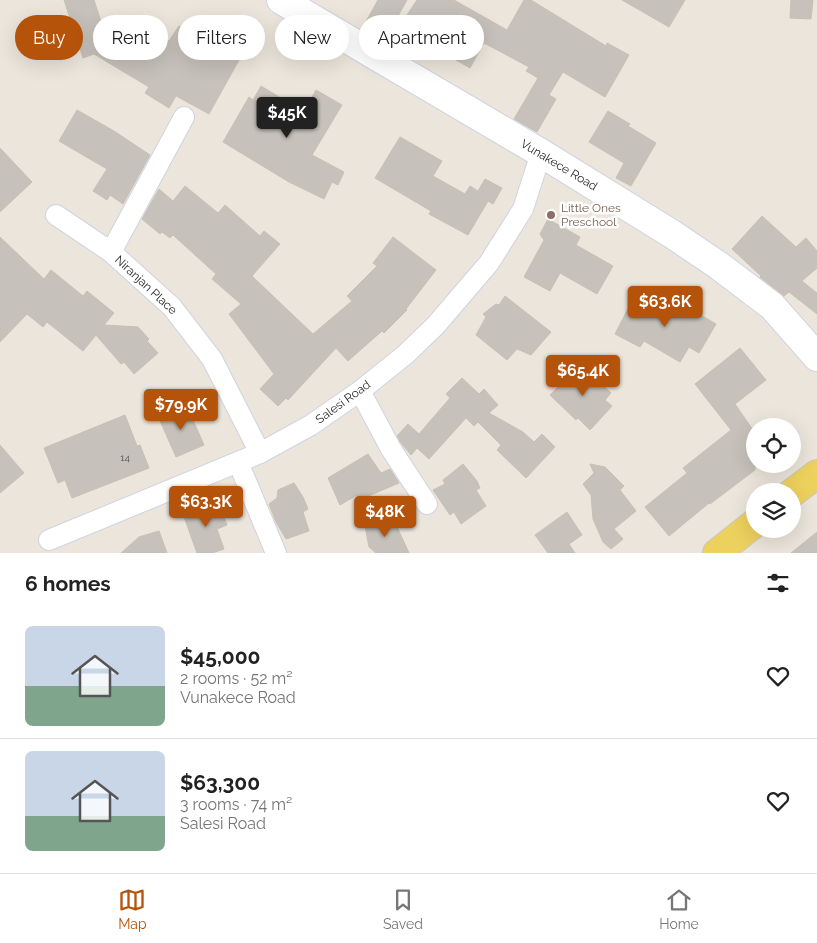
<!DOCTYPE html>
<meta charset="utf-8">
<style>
:root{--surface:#fff;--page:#f2f2f2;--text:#222;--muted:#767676;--line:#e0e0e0;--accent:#b45309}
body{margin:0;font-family:Raleway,sans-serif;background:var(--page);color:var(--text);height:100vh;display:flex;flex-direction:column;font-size:19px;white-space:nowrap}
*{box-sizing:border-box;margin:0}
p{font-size:16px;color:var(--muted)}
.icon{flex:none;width:28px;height:28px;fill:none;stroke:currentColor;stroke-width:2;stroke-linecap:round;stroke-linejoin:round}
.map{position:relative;height:553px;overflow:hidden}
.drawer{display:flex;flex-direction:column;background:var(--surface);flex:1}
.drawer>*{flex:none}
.top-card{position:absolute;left:15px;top:15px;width:500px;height:45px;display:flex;gap:10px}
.controls{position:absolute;left:746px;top:418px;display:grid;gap:10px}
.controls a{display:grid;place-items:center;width:55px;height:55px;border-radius:50%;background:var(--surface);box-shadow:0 5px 20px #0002;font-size:25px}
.price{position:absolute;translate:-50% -42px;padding:0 11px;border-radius:5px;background:var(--accent);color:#fff;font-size:16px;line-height:32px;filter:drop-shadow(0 1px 2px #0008)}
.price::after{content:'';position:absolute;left:50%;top:30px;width:15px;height:11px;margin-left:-8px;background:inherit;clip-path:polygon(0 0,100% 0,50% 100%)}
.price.on{background:#222;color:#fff}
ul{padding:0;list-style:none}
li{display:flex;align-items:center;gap:15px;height:125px;padding:0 25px}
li+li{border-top:1px solid var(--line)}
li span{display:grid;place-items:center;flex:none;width:140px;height:100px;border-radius:8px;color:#555}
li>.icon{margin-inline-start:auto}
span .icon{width:60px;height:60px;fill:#fffc;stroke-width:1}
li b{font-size:21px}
h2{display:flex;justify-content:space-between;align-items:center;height:60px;padding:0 25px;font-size:21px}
.pill{padding:0 18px;border-radius:22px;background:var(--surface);box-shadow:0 5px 20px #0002;font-size:18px;line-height:45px}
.pill.on{background:var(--accent);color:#fff}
.dock{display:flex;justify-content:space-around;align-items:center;height:70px;border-top:1px solid var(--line);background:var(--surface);font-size:14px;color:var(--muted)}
.dock a{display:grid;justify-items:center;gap:2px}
.dock .on{color:var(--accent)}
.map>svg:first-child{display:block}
</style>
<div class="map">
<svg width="817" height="553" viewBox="0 0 817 553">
<rect width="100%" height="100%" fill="#ebe5db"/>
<g fill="#c6c1ba" stroke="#c6c1b5">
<polygon points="64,0 94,0 112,55 131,24 139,29 141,25 169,41 179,26 219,50 224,40 244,51 209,114 176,96 169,108 145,93 149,87 94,54 83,58"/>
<polygon points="378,0 407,0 385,39 363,27"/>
<polygon points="417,0 454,0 507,30 524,0 531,0 606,46 607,43 629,55 605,97 563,72 549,95 556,99 537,132 514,119 538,78 526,71 529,67 484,43 470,68 442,52 444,48 423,35 428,28 407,15"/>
<polygon points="622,0 685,0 669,27"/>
<polygon points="791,0 813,0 811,19 790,18"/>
<polygon points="261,86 304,112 316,90 342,105 312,155 344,172 338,185 332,182 324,199 289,182 223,142 249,97 253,100"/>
<polygon points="77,110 114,131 150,155 123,204 110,195 107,200 93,191 107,169 59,141"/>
<polygon points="608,111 630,124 628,126 656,143 631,186 616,178 624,163 589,142"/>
<polygon points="400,137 442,161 433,176 465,194 470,186 478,191 485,179 502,188 493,204 488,201 468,235 429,214 431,211 375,178"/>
<polygon points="0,148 32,182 0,212"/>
<polygon points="185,186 218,213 225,205 260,236 264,231 280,244 252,276 313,334 352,301 347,296 377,266 373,263 393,237 436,270 406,309 407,310 384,333 382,331 348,361 336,348 288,400 286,398 278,406 260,389 274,374 229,314 241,304 212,279 216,274 173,235 170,238 162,232 160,234 142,219 159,189 173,201"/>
<polygon points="762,216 796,247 806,238 817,251 817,268 802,281 817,293 817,314 789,292 784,296 760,277 761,276 732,249"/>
<polygon points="548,219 580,237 576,245 613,266 597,294 560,273 550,291 524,277 544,240 540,234"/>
<polygon points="0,237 44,279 51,270 83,296 87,291 114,313 104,325 138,327 149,339 147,341 158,353 134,374 124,362 121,364 96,335 83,351 47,322 43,327 27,314 0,342"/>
<polygon points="635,295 670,313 677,301 716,324 699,353 689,347 680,362 644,341 640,347 615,334"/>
<polygon points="505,296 551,332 531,355 517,349 507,360 476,335 486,317 483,314 496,304 499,305"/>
<polygon points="740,348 766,380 735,404 755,433 755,470 710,504 709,503 669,536 645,507 687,473 683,468 731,430 695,384"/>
<polygon points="580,364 611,393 605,400 612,406 590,430 578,418 576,420 550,395"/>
<polygon points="462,378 479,394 484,389 498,405 489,413 523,432 534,442 542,434 555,447 526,478 497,450 501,445 478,422 474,426 466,418 429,459 417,448 411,455 401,443 397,436 408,424 419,434 450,398 446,394"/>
<polygon points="186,404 204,445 176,457 158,416"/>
<polygon points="125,415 137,446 140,445 149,468 72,498 65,480 58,483 44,448"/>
<polygon points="0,445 24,473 0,493"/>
<polygon points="368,454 381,473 390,469 399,483 359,500 357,495 340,505 328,478"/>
<polygon points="463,464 477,481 480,488 476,490 486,506 461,524 454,512 450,515 433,490 445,484 443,480"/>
<polygon points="590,464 605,467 624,486 620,490 636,511 614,529 623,539 611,549 603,542 593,519 591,495 583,484 594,473"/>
<polygon points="294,483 303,497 308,509 303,512 309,531 286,539 276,522 269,504 277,498 278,490"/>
<polygon points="218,501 227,525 217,529 224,549 212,553 197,553 183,514"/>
<polygon points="567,512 582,535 569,544 575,553 548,553 535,535"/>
<polygon points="393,518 409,553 376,553 369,547 365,526 376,520 382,527"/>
<polygon points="159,531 167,553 121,553 139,537"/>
<polygon points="817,532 817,553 791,553"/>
</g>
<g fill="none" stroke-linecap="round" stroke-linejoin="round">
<g stroke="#d0d3e2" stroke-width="22">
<g id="minor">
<polyline points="56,215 111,252 172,307 212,359 260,453"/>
<polyline points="111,252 184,117"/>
<polyline points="360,391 391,449 427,504"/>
<polyline points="238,462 276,553"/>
<polyline points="49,540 260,453 311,425 360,391 406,354 436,325 489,263 523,209 541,153"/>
</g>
</g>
<g stroke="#d0d3e2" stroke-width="30">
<polyline id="secondary" points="281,0 541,153 672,234 718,265 772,306 817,357"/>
</g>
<g stroke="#c7c7c7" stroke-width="30">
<g id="primary">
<polyline points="792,493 817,474"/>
<polyline points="717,553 755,523"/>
</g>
</g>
<use href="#minor" stroke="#fff" stroke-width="20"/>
<use href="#secondary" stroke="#fff" stroke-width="28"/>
<use href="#primary" stroke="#edd15e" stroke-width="28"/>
</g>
<circle fill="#8d6e63" stroke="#fff" stroke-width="2" cx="551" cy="215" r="5"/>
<g text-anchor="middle" stroke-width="5" stroke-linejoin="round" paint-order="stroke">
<g font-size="10" fill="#504f4d">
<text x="125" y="461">14</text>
</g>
<g font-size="12" fill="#292929" stroke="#fff">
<text transform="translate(559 165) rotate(31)" y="4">Vunakece Road</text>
<text transform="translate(146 285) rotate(43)" y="4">Niranjan Place</text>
<text transform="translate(343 402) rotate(-36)" y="4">Salesi Road</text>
</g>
<g font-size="12" fill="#785e54" stroke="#fff" text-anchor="start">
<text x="561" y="212">Little Ones<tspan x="561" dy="14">Preschool</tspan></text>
</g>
</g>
</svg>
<div class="controls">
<a><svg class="icon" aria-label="locate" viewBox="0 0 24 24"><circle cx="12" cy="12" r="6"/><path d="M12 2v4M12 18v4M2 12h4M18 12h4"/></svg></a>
<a><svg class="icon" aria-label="layers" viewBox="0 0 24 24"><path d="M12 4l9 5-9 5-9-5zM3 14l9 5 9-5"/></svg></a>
</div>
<b class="price on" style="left:287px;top:139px">$45K</b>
<b class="price" style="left:665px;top:328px">$63.6K</b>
<b class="price" style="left:583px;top:397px">$65.4K</b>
<b class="price" style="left:181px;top:431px">$79.9K</b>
<b class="price" style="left:206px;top:528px">$63.3K</b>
<b class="price" style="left:385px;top:538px">$48K</b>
<div class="top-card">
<a class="pill on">Buy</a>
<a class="pill">Rent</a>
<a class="pill">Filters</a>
<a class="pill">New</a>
<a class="pill">Apartment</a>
</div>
</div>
<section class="drawer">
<h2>6 homes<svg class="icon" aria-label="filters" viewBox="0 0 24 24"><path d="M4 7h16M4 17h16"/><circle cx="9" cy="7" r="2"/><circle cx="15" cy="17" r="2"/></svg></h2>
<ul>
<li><span style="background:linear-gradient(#c9d6e8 60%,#7fa58c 0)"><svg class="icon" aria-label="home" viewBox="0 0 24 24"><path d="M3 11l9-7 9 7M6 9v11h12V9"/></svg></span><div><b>$45,000</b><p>2 rooms · 52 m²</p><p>Vunakece Road</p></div><svg class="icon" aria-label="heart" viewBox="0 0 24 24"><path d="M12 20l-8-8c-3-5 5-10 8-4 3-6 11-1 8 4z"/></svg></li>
<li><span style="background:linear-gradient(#c9d6e8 65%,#7fa58c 0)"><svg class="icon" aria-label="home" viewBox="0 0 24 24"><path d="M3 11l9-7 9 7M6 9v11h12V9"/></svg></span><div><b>$63,300</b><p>3 rooms · 74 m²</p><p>Salesi Road</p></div><svg class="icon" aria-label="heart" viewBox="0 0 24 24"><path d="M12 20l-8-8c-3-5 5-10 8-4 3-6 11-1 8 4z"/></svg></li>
</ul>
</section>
<nav class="dock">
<a class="on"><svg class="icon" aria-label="map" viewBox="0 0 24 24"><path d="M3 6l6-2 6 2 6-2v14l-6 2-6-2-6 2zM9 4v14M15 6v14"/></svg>Map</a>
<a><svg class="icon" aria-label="saved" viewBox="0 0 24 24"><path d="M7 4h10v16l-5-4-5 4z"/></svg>Saved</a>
<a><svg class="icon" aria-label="home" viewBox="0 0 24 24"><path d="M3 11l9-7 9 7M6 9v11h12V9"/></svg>Home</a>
</nav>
